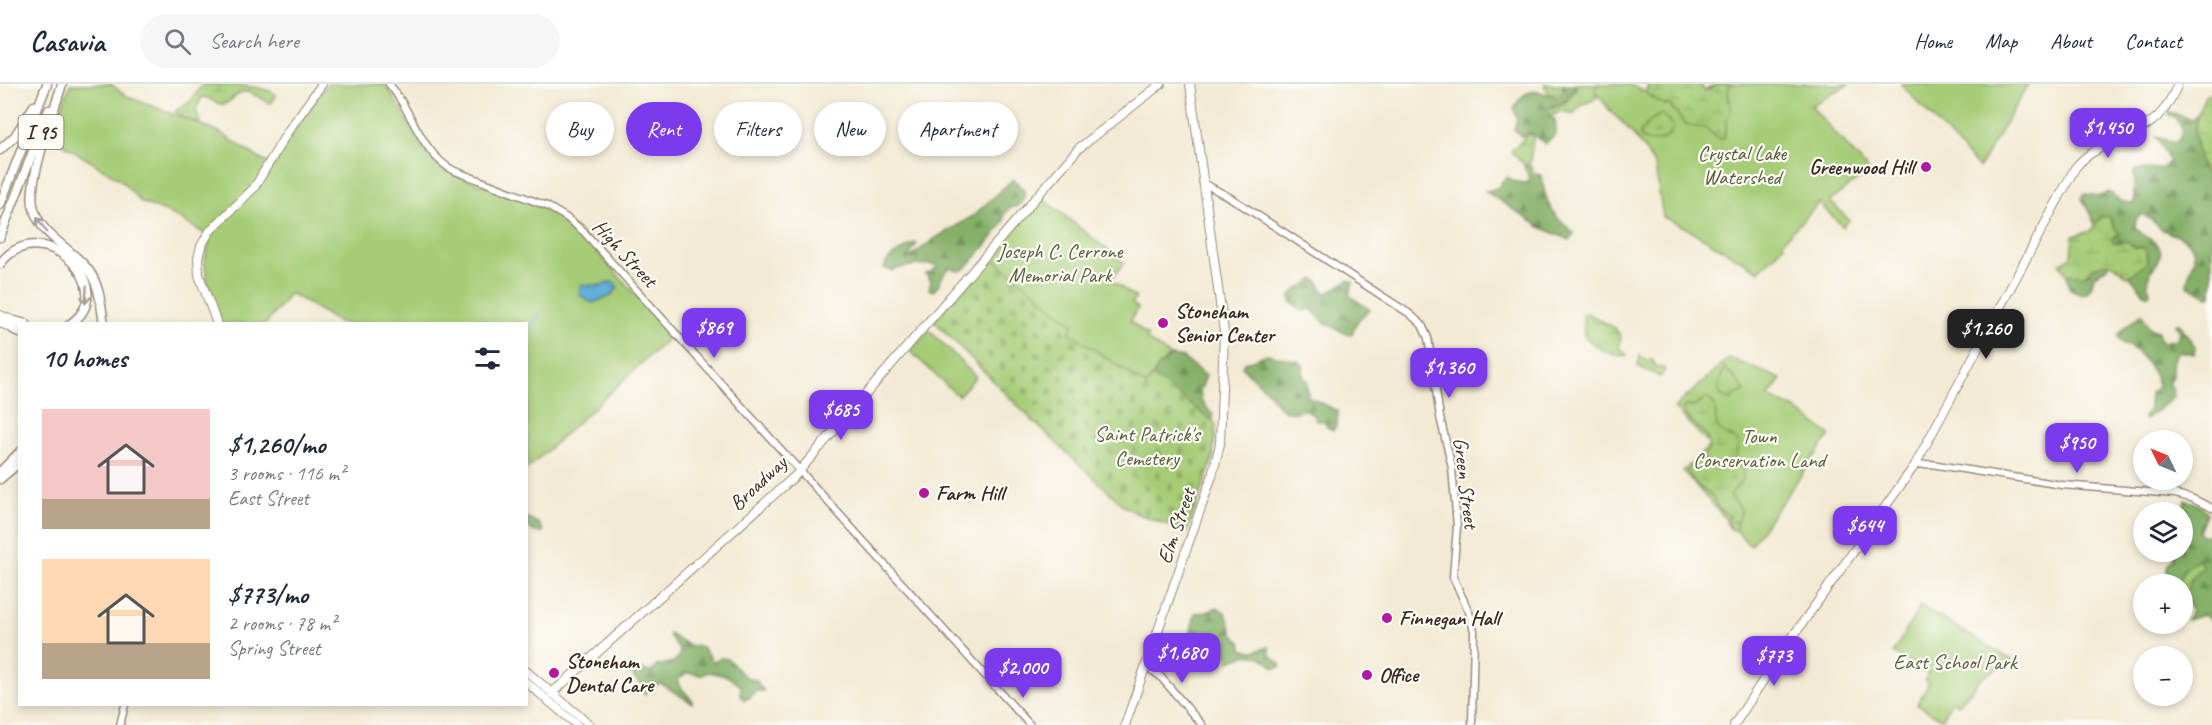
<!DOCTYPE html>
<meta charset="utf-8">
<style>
:root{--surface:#fff;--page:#f6f6f7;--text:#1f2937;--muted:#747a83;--line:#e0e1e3;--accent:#7c3aed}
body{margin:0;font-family:Caveat,sans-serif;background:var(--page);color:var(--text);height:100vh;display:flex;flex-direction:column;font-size:22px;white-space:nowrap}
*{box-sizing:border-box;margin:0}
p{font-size:20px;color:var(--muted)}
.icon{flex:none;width:33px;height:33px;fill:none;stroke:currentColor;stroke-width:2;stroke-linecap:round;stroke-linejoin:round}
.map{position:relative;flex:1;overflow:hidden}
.drawer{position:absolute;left:18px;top:238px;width:510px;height:384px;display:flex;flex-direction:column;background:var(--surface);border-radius:0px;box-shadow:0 3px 9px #0003}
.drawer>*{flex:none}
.hud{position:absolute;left:546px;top:18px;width:570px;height:54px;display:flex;gap:12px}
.needle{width:39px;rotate:313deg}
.fabs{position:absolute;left:2133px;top:346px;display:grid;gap:12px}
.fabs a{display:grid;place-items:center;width:60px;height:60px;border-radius:50%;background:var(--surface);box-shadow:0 3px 9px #0003;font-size:30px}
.price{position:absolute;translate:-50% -51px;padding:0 14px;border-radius:12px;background:var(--accent);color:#fff;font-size:20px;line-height:39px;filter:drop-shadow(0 2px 3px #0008)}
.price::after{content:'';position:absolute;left:50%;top:36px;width:18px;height:14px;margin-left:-9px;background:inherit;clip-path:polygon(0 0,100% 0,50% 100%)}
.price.on{background:#222;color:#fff}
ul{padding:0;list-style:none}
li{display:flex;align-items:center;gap:18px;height:150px;padding:0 24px}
li span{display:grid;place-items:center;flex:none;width:168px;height:120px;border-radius:0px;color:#555}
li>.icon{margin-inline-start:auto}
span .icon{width:72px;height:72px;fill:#fffc;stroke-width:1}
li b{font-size:26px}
h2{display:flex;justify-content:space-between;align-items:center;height:72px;padding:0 24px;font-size:26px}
.chip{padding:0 21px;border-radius:27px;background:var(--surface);box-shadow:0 3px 9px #0003;font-size:21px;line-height:54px}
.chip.on{background:var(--accent);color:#fff}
header{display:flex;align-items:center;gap:36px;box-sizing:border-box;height:84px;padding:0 30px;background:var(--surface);border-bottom:2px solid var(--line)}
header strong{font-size:28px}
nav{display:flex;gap:33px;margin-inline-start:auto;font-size:21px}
.search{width:420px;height:54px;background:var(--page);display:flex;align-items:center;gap:15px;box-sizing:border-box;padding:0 21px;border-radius:33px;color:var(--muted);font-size:22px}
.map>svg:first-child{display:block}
</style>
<header>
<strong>Casavia</strong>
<div class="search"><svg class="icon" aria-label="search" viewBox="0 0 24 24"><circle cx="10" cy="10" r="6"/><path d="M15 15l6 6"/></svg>Search here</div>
<nav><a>Home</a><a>Map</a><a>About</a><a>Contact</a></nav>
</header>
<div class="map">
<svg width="2212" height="641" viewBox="0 0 2212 641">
<defs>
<pattern id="forest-firs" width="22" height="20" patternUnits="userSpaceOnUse" patternTransform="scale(1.5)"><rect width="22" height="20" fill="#84b067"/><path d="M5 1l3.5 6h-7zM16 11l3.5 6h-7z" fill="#6d8f54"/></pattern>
<pattern id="wetland-marsh" width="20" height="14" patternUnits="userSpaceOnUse" patternTransform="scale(1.5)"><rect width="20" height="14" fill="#a5cc76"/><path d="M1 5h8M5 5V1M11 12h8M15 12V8" fill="none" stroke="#8faf66"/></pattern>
<pattern id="cemetery-stones" width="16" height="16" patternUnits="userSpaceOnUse" patternTransform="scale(1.5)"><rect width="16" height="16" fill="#a5cc76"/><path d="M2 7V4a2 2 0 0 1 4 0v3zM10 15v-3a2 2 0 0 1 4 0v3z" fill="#8faf66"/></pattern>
<pattern id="water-waves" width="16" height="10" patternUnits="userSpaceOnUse" patternTransform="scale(1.5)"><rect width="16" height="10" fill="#64b0dd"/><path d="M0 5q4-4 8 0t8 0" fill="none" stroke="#548fb3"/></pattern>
</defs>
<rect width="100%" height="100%" fill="#fdfcf7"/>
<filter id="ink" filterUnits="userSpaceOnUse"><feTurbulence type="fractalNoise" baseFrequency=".0167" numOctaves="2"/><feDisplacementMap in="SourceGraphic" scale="12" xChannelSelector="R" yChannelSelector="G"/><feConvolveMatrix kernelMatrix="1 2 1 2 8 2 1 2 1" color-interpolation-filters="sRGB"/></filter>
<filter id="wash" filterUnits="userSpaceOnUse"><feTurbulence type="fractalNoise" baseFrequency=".008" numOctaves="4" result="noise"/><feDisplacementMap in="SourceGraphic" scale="24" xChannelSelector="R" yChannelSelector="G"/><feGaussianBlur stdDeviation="1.35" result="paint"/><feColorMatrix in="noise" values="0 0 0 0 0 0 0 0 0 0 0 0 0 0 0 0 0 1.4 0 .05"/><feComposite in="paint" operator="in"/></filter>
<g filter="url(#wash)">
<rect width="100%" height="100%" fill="#f3ead4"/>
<g fill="#a5cc76" stroke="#707b4a" stroke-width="1.5">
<path d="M 70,0 L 111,0 L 126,12 L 219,48 L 263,77 L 274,81 L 298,40 L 327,0 L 384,0 C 403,22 419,69 441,84 C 451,90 464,94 475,98 C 511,112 554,122 582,151 L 672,251 L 527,385 L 526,240 L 342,240 L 290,209 L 266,240 L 222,240 C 213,213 197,185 210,157 L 202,148 L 173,131 L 141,118 L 121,96 L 51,53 Z"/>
<polygon points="1581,0 1627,0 1646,8 1648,0 1701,0 1704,7 1717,0 1849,0 1811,22 1869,87 1830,117 1849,136 1843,143 1819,119 1783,157 1784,162 1759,187 1686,144 1663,133 1655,82 1646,67 1625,41 1611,28 1597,9 1549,31 1583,2"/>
<polygon points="1901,0 2028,0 1979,84"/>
<polygon points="1041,113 1124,179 1111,196 1136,214 1132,219 1138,224 1130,237 1148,252 1146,255 1169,271 1146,301 1069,248 1073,241 990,172"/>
<polygon points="929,246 976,293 958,312 910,267"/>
<polygon points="1729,274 1781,295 1768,313 1794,324 1830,351 1750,462 1683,387 1710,361 1674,324"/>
<polygon points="1920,522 2012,576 1982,593 1959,620 1952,617 1942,635 1917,620 1929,599 1925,596 1928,590 1893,569"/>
</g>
<g fill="url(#forest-firs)" stroke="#606d42" stroke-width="1.5">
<path d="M 1563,0 L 1573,0 L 1575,3 L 1565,16 L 1547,25 L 1549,32 L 1555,36 L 1556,50 L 1545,60 L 1530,48 L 1522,53 L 1514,45 L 1517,35 L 1514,25 C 1524,2 1537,6 1556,13 L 1565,7 Z"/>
<path d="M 2168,27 L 2192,36 L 2199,29 L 2194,48 L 2200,77 L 2212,104 L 2212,211 L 2208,212 L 2187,201 C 2187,191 2195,179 2194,173 C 2194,152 2176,154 2162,145 C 2155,140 2150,134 2142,130 L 2136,135 L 2135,143 C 2141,151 2151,154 2157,161 C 2171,175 2138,188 2150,208 L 2149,211 L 2146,211 L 2129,191 L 2147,178 L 2146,167 L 2140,163 L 2135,164 L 2126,157 L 2120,160 L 2112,158 L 2112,154 L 2120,150 L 2115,146 L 2111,135 L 2102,132 L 2095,144 L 2092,134 L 2082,114 L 2084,110 L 2101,112 L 2109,108 L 2121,117 L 2134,120 L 2134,88 L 2136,86 L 2163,84 L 2169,77 L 2156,53 L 2175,59 L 2180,54 L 2182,45 L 2177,36 L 2168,30 Z"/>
<path d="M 1524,82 L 1531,82 L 1534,90 L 1541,91 C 1547,122 1549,128 1574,149 L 1570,156 L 1540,143 L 1485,107 L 1497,104 L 1507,93 L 1516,98 L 1526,99 L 1530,96 Z"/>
<path d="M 1013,95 L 1024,106 C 1026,128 1012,118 1005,129 C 1004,132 1004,136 1003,138 C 997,151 975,173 966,184 L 960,187 L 950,184 C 939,192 942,201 933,207 L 929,205 L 931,197 L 926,190 L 933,187 L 937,183 L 935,181 C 923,179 901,183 891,187 L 884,184 C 888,171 904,166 914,159 L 917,160 L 905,177 L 934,155 L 973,132 Z"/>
<path d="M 2104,179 L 2111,180 L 2094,192 C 2091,201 2093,207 2082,210 L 2070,205 L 2067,191 L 2077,189 L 2084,191 L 2096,182 Z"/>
<polygon points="1314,195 1318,197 1324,208 1328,209 1348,196 1353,198 1349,211 1370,226 1358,236 1352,250 1348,251 1324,238 1311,225 1302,227 1291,218 1290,213 1294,208"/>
<path d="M 2142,230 L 2149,244 L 2158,247 L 2159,253 L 2163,258 L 2177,255 L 2180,248 L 2176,241 L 2178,239 L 2182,243 L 2195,263 L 2194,270 L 2180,267 C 2170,274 2172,281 2173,292 L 2168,299 L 2172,303 L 2173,314 L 2145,336 L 2144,333 L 2149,324 L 2150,309 L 2158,303 C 2158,292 2142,271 2132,264 C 2125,260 2121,260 2118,252 L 2125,243 Z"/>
<path d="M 1267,270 L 1298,277 L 1303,281 L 1303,292 L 1307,297 L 1308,313 L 1338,327 L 1337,340 L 1333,346 L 1327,343 L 1324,337 L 1317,337 C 1303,315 1301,333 1286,327 C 1274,322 1272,310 1263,303 C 1256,297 1249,290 1242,283 L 1244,279 Z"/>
<polygon points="1171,272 1183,274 1206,292 1200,307 1202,318 1213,331 1213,371 1146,302 1160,281"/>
<path d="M 2186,416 L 2199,421 L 2207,428 L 2199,448 L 2204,452 L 2212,449 L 2212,537 L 2203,531 L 2187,536 L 2191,525 L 2183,515 L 2183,508 C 2192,501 2194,488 2196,477 L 2186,484 L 2177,501 L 2172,501 C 2167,487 2162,485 2174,473 L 2174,468 L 2182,468 L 2183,458 L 2192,442 L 2189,436 L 2183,436 L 2183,425 Z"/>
<polygon points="526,433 538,439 543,446 542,449 535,448 527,443"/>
<path d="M 1217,523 L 1226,529 L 1232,548 L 1241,558 L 1243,566 L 1255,567 L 1269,563 L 1270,571 L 1280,579 L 1280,583 L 1275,584 C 1258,568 1251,568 1230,577 L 1224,564 C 1210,560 1200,567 1188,559 L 1195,529 L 1207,528 Z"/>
<path d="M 668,549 L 688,561 L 702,563 L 713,578 L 721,574 L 728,575 C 737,584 743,595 757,596 L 758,600 L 764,607 L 756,607 L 748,614 L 744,616 L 740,611 L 741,602 L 727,592 L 709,588 L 701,591 L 687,589 L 679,594 L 678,600 L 692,616 L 692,619 L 660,599 L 644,610 L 645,603 L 635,595 L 627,582 L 651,588 L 657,582 C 667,579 677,581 680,568 Z"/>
</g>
<g fill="url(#wetland-marsh)" stroke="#707b4a" stroke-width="1.5">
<path d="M 203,0 C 222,0 265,0 276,11 L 271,19 L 269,19 C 262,15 254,9 246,8 C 237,7 229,22 220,20 C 214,19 210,13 202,13 L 196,25 L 200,38 L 197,39 L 182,33 L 175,27 L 190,18 Z"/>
<polygon points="1544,0 1562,0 1563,5 1556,10 1549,10"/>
<path d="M 1575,0 L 1599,0 L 1595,3 L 1597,13 C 1593,17 1588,18 1583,21 C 1570,29 1580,32 1561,27 L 1552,32 L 1549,31 L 1550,26 L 1567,17 L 1576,4 Z"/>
<path d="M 1648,0 L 1701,0 L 1702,5 L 1704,7 L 1712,5 L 1717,0 L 1730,0 L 1728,9 L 1731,25 L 1727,33 L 1724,53 L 1719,56 L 1706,44 C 1680,42 1686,39 1670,21 L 1664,21 L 1646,9 L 1649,5 Z"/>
<polygon points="2212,8 2212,104 2200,77 2194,48 2199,26 2205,12"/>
<path d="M 1662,30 L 1673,42 C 1672,56 1652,62 1641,54 L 1640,49 L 1651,36 Z"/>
<polygon points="1530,49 1533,53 1530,79 1525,81 1511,67"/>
<path d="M 2102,132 L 2109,133 L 2115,146 L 2120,149 L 2112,154 L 2113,158 L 2119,160 L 2126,157 L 2135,164 L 2145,164 L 2147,178 L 2133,190 L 2127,192 C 2122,189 2120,186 2116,182 C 2104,174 2093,185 2084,191 L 2066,190 L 2060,180 L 2071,172 L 2073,152 L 2091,147 Z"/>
<path d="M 1587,229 L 1615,244 L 1621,253 L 1619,263 L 1627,271 C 1614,275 1594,262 1584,252 L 1583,232 Z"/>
<polygon points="1640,272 1646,276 1652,276 1657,283 1664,284 1665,286 1660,293 1638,282"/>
<polygon points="1724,284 1732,291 1745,307 1737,310 1731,317 1719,310 1718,301"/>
<path d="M 1707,314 C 1721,321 1712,333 1718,344 C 1722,352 1732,351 1738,358 L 1736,375 L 1743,387 L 1743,395 L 1730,411 L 1741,427 L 1739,436 L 1735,438 L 1737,442 L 1734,446 L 1730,445 L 1726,438 L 1730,432 L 1718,424 L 1713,413 L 1695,399 L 1687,387 L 1689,382 L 1698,378 L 1708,368 C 1714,344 1685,342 1683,324 L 1685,321 L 1693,323 Z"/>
<polygon points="2198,475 2202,482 2190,496 2188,504 2183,508 2182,501 2177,500 2186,484"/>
</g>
<polygon fill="url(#cemetery-stones)" stroke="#707b4a" stroke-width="1.5" points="990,172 1074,241 1069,248 1146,301 1153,292 1216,340 1213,375 1187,448 1136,429 1125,423 1036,340 934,237"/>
<polygon fill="url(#water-waves)" stroke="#506d7e" stroke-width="1.5" points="610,198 614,198 618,204 610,212 592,219 580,211 580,201 603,201"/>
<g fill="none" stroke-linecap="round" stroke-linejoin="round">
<polyline stroke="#64b0dd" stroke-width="1.5" points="526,252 540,228"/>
</g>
</g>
<g filter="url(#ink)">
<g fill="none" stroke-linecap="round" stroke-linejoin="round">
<g stroke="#978a79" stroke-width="9">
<g id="minor">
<path d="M 389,0 C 412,26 422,72 455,87 L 547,122 L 567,134 L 584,148 L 1030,641"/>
<polyline points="1203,99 1231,114 1410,230 1422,241 1428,254 1440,333 1452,384 1457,442 1453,493 1469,528 1474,547 1472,641"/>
<polyline points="1915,381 1931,380 2062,401 2175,410 2191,414 2212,424"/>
<polyline points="1146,582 1160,592 1202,641"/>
<polyline points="120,641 125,621"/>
</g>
</g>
<g stroke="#978a79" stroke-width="10">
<g id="major">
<polyline points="0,231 19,239"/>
<polyline points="0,239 18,246"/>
<polyline points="217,240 199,191 198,174 201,162 210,147 254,104 288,47 322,0"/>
<polyline points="526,587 590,641"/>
<polyline points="526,598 577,641"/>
<polyline points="552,609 795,392 1078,65 1161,0"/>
<polyline points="1125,641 1212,392 1220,360 1224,248 1190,0"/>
<path d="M 1734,641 L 1779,572 L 1915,381 L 2075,84 C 2095,58 2131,56 2155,35 C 2166,26 2172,13 2178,0"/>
</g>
</g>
<g stroke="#978a79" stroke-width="11">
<g id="highway">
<path d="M 62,0 C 54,28 28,95 33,121 C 39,153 72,163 89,187 C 100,202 101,222 104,240"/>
<polyline points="0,66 15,52 34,22"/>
<polyline points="0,121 47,0"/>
<polyline points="0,153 49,26"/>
<path d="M 0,180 C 41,125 123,205 70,240"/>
<polyline points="14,237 26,240"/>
<polyline points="13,245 20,249"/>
<polyline points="0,388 20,368"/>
<polyline points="0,395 20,378"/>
</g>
</g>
<use href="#minor" stroke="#fff" stroke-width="6"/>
<use href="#major" stroke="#fff" stroke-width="8"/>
<use href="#highway" stroke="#fff" stroke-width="8"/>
</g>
<defs><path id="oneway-shaft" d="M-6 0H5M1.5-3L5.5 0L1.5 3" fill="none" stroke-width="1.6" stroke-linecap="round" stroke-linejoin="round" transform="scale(1.5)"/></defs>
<g stroke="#a79f9a">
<use href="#oneway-shaft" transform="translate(42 141) rotate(-125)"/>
<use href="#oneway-shaft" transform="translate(86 211) rotate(94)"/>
</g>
</g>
<g fill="#b5179e" stroke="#fdfcf7" stroke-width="2">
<circle cx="1926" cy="83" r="6"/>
<circle cx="1163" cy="239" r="6"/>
<circle cx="924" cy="409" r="6"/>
<circle cx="1387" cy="534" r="6"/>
<circle cx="554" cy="589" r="6"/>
<circle cx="1367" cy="591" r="6"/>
</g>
<g text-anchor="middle" stroke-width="4.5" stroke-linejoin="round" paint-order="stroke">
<rect fill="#fdfcf7" stroke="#75695f" stroke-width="1.5" x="18.5" y="31" width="45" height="34" rx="4.5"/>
<g font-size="20" font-weight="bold" fill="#3b2a1e">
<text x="41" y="55">I 95</text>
</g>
<g font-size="21" fill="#5b5b38" stroke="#fdfcf7">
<text x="1742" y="76">Crystal Lake<tspan x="1742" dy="24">Watershed</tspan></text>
<text x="1060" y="174">Joseph C. Cerrone<tspan x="1060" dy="24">Memorial Park</tspan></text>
<text x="1147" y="357">Saint Patrick's<tspan x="1147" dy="24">Cemetery</tspan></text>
<text x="1759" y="359">Town<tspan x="1759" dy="24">Conservation Land</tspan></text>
<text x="1955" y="585">East School Park</text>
</g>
<g font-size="21" font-weight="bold" fill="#3b2a1e" stroke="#fdfcf7" text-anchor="start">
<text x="1914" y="90" text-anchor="end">Greenwood Hill</text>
<text x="1175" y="234">Stoneham<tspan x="1175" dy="24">Senior Center</tspan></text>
<text x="936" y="416">Farm Hill</text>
<text x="1399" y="541">Finnegan Hall</text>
<text x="566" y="584">Stoneham<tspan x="566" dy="24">Dental Care</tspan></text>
<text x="1379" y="598">Office</text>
</g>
<g font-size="21" fill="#3b2a1e" stroke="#fdfcf7">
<text transform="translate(625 169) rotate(47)" y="7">High Street</text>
<text transform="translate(758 399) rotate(-43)" y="7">Broadway</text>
<text transform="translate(1466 399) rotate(83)" y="7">Green Street</text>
<text transform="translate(1176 442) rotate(-71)" y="7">Elm Street</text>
</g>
</g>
</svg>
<div class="fabs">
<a><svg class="needle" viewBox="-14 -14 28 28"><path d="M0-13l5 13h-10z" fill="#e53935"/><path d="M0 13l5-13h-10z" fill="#747a83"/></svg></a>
<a><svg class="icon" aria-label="layers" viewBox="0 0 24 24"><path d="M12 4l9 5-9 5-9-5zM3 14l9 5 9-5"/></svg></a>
<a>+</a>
<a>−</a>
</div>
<b class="price" style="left:2108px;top:75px">$1,450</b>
<b class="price" style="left:714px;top:275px">$869</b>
<b class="price on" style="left:1986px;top:276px">$1,260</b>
<b class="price" style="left:1449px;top:315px">$1,360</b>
<b class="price" style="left:841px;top:357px">$685</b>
<b class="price" style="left:2077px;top:390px">$950</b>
<b class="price" style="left:1865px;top:473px">$644</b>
<b class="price" style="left:1182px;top:600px">$1,680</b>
<b class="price" style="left:1774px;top:603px">$773</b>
<b class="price" style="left:1023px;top:615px">$2,000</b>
<div class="hud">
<a class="chip">Buy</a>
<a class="chip on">Rent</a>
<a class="chip">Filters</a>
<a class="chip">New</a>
<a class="chip">Apartment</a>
</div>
<section class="drawer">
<h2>10 homes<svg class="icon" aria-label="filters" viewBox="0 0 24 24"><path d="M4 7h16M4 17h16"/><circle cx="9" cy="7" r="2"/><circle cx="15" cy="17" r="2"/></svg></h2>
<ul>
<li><span style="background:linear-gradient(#f6c9c9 75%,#b9a48a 0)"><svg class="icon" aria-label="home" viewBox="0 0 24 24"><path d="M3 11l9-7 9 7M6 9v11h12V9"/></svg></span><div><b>$1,260/mo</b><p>3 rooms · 116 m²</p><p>East Street</p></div></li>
<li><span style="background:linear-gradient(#ffd9b3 70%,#b9a48a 0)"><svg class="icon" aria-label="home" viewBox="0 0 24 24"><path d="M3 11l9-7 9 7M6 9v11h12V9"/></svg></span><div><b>$773/mo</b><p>2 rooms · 78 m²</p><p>Spring Street</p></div></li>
</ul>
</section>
</div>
